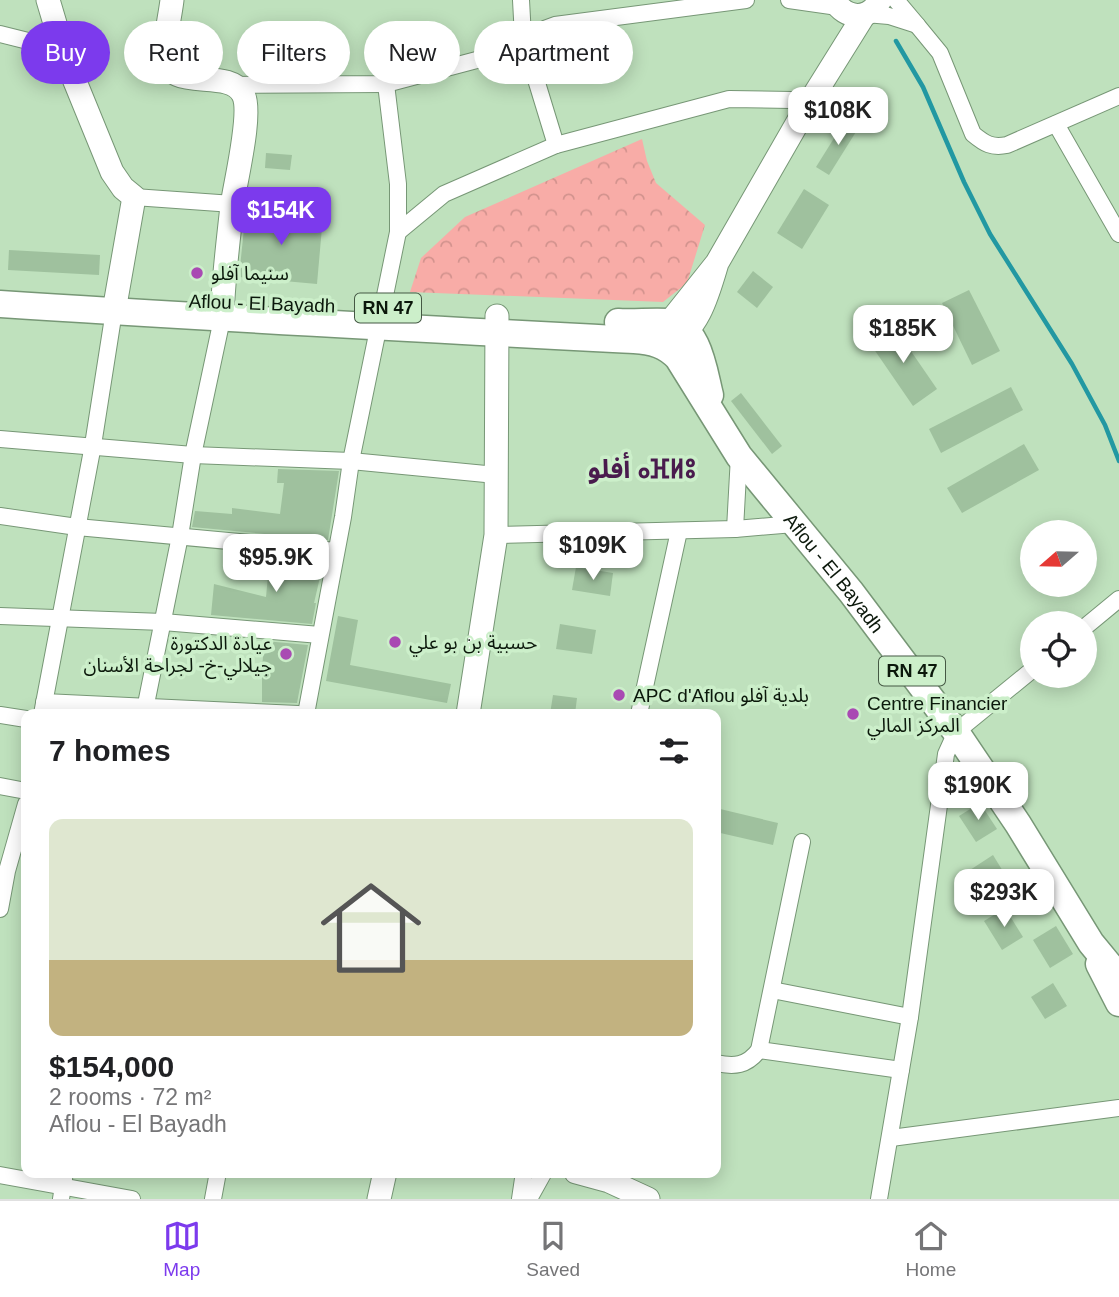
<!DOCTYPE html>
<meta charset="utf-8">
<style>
:root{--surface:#fff;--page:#f2f2f2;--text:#202124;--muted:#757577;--line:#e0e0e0;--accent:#7c3aed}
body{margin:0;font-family:Arial,"Noto Sans Arabic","Noto Sans Tifinagh",sans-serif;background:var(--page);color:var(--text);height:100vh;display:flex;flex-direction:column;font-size:26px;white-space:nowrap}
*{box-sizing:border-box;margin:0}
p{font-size:23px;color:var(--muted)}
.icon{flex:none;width:38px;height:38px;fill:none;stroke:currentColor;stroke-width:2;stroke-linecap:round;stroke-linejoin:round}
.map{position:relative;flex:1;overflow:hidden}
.panel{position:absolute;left:21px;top:709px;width:700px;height:469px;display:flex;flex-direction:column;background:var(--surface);border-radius:14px;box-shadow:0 4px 18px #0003}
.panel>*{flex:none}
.guide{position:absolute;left:21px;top:21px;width:700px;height:63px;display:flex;gap:14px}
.needle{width:46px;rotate:250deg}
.fabs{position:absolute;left:1020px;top:520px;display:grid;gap:14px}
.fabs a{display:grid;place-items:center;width:77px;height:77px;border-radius:50%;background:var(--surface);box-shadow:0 4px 18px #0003;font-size:35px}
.price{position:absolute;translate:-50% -60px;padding:0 16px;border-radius:14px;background:#fff;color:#222;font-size:23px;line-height:46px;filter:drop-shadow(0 2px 4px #0008)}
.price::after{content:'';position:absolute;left:50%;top:42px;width:21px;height:16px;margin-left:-10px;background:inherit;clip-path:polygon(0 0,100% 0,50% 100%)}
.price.current{background:var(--accent);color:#fff}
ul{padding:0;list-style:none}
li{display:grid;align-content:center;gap:14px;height:371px;padding:0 28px}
li span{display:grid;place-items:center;height:217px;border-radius:14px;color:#555}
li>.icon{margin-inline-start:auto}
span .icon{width:126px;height:126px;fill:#fffc;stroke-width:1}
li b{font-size:30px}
h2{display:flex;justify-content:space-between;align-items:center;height:84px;padding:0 28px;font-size:30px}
.pill{padding:0 24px;border-radius:32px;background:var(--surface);box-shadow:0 4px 18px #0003;font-size:24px;line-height:63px}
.pill.current{background:var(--accent);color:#fff}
.tabs{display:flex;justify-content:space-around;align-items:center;height:98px;border-top:2px solid var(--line);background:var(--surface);font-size:19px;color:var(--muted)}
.tabs a{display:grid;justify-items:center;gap:4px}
.tabs .current{color:var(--accent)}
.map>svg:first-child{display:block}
</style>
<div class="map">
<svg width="1119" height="1199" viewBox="0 0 1119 1199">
<defs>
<pattern id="park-crowns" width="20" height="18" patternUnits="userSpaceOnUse" patternTransform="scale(1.75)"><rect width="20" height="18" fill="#f8aca7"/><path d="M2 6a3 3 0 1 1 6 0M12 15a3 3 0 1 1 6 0" fill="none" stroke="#d3938e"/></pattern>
</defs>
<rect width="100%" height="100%" fill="#bfe1bd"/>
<polygon fill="url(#park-crowns)" points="642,139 647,161 656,183 705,225 687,283 663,302 410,292 421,258 465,217"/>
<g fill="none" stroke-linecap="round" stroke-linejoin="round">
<polyline stroke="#2298a2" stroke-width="4.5" points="896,41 923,87 964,182 990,234 1072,364 1105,425 1119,461"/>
</g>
<g fill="#9fc19e">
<polygon points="846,119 859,127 829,175 816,167"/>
<polygon points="266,153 292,155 290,170 265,168"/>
<polygon points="804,189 829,205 802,249 777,233"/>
<polygon points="246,209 323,216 317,284 239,277"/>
<polygon points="9,250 100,255 99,275 8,270"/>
<polygon points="753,271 773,287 757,308 737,292"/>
<polygon points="969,290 1000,351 972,365 942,303"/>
<polygon points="893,325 937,389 913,406 869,342"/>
<polygon points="1011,387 1023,410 941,453 929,429"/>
<polygon points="741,393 782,446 772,454 731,401"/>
<polygon points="1024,444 1039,470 962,513 947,488"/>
<polygon points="278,469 339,471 328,540 192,527 195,511 232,514 232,508 280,514 284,483 277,483"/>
<polygon points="270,555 324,560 314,603 316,603 312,624 211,615 214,584 266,597"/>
<polygon points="576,567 613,573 610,596 572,590"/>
<polygon points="338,616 358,620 350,665 451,684 447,703 326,681"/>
<polygon points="560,624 596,630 592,654 556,649"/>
<polygon points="265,641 308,645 297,703 262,702 262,666"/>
<polygon points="553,695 577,698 575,714 550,714"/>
<polygon points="980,803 997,829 976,842 959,816"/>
<polygon points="716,808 778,823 773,845 716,832"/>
<polygon points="993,855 1015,891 991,905 970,870"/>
<polygon points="1005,908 1023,937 1002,950 984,921"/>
<polygon points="1056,926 1073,954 1050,968 1033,940"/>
<polygon points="1053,983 1067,1006 1045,1019 1031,997"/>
</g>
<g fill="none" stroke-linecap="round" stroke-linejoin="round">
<g stroke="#779776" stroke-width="18">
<g id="street">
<polyline points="521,0 523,37 556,145"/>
<polyline points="789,0 838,7"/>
<polyline points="866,14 889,16 917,25 896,0"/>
<path d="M 917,25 L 940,53 L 973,134 C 985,144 992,148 1007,145 L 1119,96"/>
<polyline points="0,34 40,44 59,43"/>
<path d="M 234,85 L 386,84 L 488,57 C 513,47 528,34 555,25 L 746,0"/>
<polyline points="1056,124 1119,234"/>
<polyline points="134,197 233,204"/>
<polyline points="398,232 444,194 556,145 729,99 792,100 806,108"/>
<polyline points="0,439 193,455 351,461 496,475"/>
<polyline points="0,516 77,527 336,551"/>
<polyline points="735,529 794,524"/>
<polyline points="496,535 735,529 739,456"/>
<polyline points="0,616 163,622 320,635"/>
<polyline points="1085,627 1119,599"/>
<polyline points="44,702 298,714"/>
<polyline points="42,714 93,445 114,311"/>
<polyline points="144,714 180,536 193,455 222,319"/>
<polyline points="306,714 343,517 351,461 398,232 398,184 386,84"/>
<polyline points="639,714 679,531"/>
<polyline points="0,715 26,719"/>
<polyline points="0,786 26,791"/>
<polyline points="0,909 7,871 26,804"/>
<polyline points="772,990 910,1017"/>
<polyline points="759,1050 901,1070"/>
<path d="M 716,1063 C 734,1067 747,1066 759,1050 L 802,842"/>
<polyline points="891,1138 1119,1108"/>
<polyline points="0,1175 132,1199"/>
<polyline points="61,1199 65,1172"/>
<polyline points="213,1199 218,1172"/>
<polyline points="520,1199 524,1172"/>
<polyline points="529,1199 544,1172"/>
<polyline points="879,1199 910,1017 946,754 956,732 1032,670"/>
</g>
</g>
<g stroke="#779776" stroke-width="25">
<g id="secondary">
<polyline points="48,0 65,57 112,172 123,188 134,197 114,311"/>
<path d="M 172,0 C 170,17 165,36 165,54 C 166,95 228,66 243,94 C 253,112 235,183 232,206 C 228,243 223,281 222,319"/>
<path d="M 834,0 C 846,20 869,21 880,0"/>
<path d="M 717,263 C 707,297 699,328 667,348 L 666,334 L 670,322 L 717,263 L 806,108 L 864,15"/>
<polyline points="468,714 496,535 497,316"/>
<polyline points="576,1172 609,1181 648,1199"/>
<polyline points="379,1199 385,1172"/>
</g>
</g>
<g stroke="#779776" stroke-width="29">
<g id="primary">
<path id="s1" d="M 0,304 C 211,318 423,329 634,340 C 652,341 666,345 678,358 L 739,456 L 851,592 L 956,732 L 1018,824 L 1091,943 L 1119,977"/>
<path d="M 618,322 C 634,323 651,321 668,322 C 699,325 704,372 710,395"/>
<polyline points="1099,964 1119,1003"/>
</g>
</g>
<use href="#street" stroke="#fff" stroke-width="16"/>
<use href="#secondary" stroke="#fff" stroke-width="23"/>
<use href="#primary" stroke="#fff" stroke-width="26"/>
</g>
<g fill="#a94ab3" stroke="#ccefca" stroke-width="2.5">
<circle cx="197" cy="273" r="7"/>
<circle cx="395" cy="642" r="7"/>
<circle cx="286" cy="654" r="7"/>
<circle cx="619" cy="695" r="7"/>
<circle cx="853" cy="714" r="7"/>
</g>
<g text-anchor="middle" stroke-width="7" stroke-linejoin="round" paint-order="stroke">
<g fill="#ccefca" stroke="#455844" stroke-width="2">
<rect x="355" y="293.5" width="66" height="29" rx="5"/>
<rect x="879" y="656.5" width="66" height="29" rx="5"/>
</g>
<g font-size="18" font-weight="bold" fill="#0b180b">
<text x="388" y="314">RN 47</text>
<text x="912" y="677">RN 47</text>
</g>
<g font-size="19" fill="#0b180b" stroke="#ccefca" text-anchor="start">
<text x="211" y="280">سنيما آفلو</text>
<text x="409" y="649">حسبية بن بو علي</text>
<text x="272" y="650" text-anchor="end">عيادة الدكتورة<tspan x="272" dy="22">جيلالي-خ- لجراحة الأسنان</tspan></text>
<text x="633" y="702">APC d'Aflou بلدية آفلو</text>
<text x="867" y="710">Centre Financier<tspan x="867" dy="22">المركز المالي</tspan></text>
</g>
<g font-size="19" fill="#0b180b" stroke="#ccefca">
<text transform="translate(262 303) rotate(2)" y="7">Aflou - El Bayadh</text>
<text dy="7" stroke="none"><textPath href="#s1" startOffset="950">Aflou - El Bayadh</textPath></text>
</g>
<g font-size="26" font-weight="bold" fill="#491b4d" stroke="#ccefca">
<text x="642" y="478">أفلو ⴰⴼⵍⵓ</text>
</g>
</g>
</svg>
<div class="fabs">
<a><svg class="needle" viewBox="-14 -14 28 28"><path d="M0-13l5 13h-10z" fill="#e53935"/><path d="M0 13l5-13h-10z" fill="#757577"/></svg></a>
<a><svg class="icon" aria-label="locate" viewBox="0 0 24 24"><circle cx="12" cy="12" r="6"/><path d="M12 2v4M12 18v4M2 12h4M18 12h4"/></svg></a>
</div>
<b class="price" style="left:838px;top:147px">$108K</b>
<b class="price current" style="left:281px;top:247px">$154K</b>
<b class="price" style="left:903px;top:365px">$185K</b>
<b class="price" style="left:593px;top:582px">$109K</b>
<b class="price" style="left:276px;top:594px">$95.9K</b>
<b class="price" style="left:978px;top:822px">$190K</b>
<b class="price" style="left:1004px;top:929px">$293K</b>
<div class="guide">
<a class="pill current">Buy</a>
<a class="pill">Rent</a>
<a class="pill">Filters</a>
<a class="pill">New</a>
<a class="pill">Apartment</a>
</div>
<section class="panel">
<h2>7 homes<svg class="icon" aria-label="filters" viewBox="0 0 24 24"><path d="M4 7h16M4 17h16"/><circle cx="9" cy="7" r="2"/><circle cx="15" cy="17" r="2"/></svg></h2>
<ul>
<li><span style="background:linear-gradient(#dfe7d0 65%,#c2b280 0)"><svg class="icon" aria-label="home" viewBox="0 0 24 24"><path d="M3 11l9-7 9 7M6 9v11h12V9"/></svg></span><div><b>$154,000</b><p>2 rooms · 72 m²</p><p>Aflou - El Bayadh</p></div></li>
</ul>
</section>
</div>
<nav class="tabs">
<a class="current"><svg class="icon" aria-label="map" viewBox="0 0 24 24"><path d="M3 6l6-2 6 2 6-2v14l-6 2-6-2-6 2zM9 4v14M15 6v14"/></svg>Map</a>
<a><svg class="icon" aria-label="saved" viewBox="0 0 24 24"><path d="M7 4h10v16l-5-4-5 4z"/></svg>Saved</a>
<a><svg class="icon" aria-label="home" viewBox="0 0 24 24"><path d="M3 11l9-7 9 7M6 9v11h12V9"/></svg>Home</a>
</nav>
